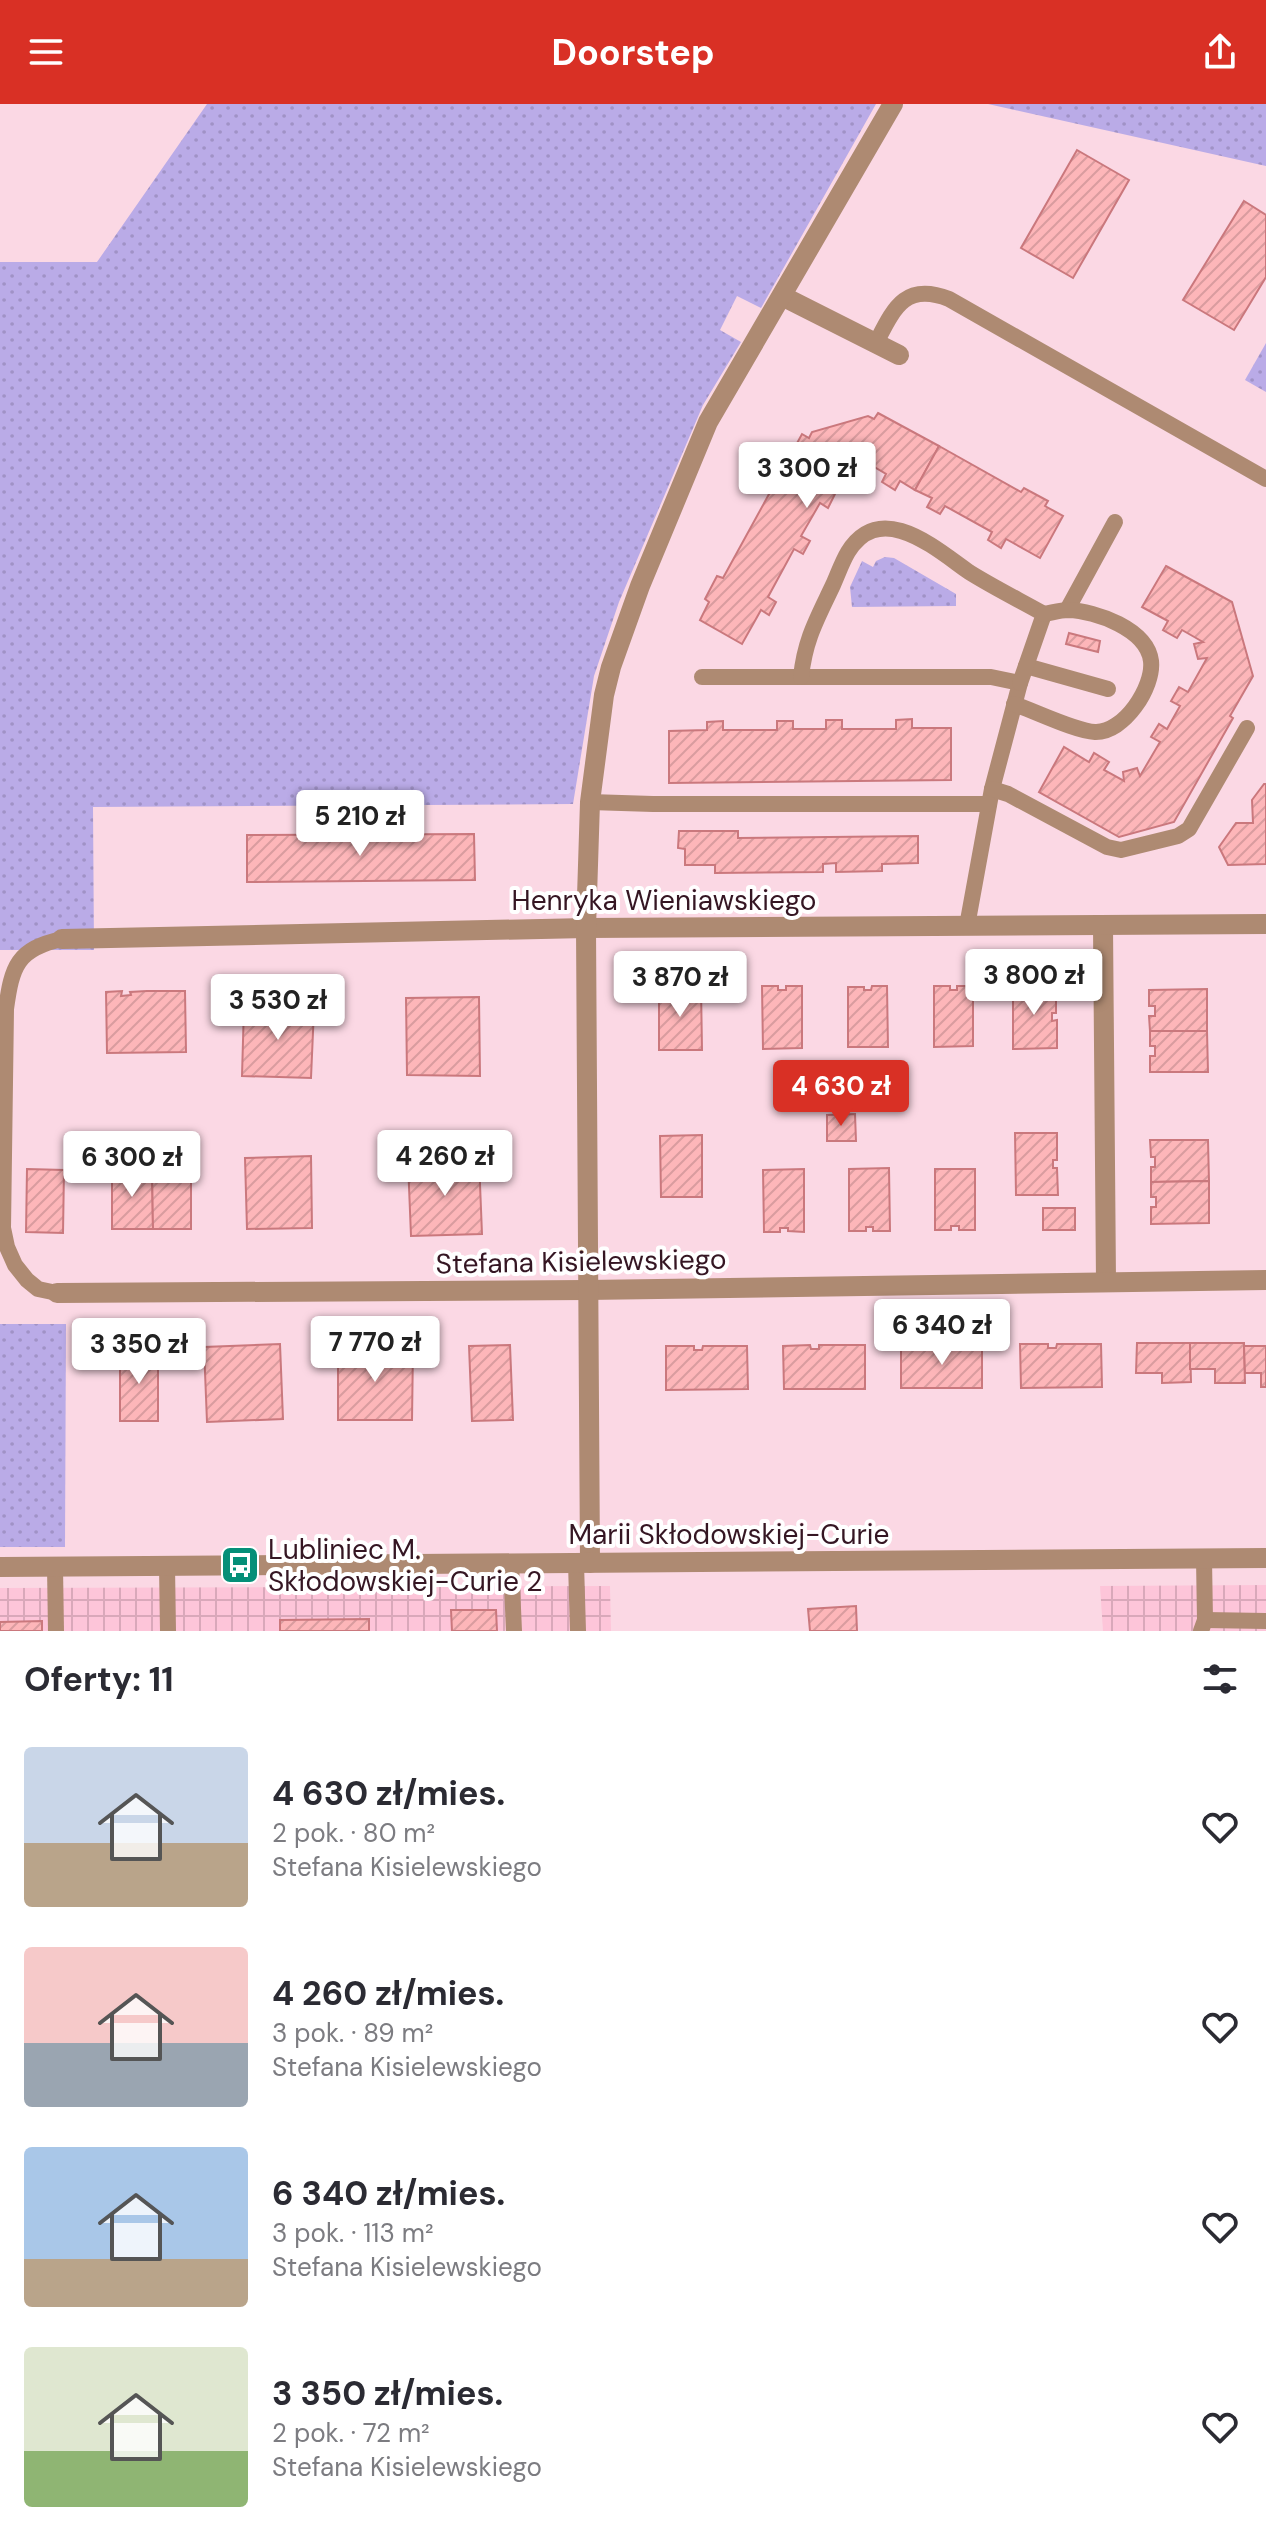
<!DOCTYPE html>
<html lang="pl">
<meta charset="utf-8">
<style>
:root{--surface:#fff;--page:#f2f2f3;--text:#2b2b33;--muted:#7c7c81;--accent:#d93025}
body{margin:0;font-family:"DM Sans",sans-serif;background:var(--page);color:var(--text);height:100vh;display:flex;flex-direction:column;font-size:30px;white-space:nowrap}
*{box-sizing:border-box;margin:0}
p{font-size:26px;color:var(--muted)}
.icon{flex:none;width:44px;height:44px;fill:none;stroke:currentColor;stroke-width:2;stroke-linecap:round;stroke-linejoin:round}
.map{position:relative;height:1527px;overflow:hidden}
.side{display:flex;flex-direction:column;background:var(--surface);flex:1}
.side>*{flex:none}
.price{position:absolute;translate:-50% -68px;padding:0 18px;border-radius:8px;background:#fff;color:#222;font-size:26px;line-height:52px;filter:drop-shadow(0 2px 4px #0008)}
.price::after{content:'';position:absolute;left:50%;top:48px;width:24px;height:18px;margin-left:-12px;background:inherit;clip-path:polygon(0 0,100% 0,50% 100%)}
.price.active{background:var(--accent);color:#fff}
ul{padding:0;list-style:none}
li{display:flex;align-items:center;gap:24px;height:200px;padding:0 24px}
li span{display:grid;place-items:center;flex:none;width:224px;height:160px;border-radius:8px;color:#555}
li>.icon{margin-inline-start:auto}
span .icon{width:96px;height:96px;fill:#fffc;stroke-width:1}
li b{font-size:34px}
h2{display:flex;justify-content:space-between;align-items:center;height:96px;padding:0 24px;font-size:34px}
header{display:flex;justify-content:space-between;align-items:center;height:104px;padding:0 24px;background:var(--accent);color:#fff;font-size:36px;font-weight:700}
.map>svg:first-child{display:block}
</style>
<header><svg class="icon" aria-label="menu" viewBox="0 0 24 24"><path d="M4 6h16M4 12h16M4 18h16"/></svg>Doorstep<svg class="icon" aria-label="share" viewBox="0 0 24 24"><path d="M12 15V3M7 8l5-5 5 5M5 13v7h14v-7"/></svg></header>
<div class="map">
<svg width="1266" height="1527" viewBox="0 0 1266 1527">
<defs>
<pattern id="industrial-grid" width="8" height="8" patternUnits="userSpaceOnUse" patternTransform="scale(2)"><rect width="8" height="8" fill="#fdc5d9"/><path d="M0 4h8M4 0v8" fill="none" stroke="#d9a8ba"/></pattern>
<pattern id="green-dots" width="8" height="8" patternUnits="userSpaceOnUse" patternTransform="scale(2)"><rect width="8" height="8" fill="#baabe7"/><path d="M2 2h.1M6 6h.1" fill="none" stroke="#a092c6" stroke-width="1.8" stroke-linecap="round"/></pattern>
<pattern id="building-hatch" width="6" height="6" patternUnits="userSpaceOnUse" patternTransform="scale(2)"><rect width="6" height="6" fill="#fdb6b9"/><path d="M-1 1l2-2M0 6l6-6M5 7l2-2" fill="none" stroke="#d99c9f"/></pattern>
</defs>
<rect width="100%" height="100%" fill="#fbd8e4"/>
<g fill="url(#industrial-grid)">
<polygon points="1266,1481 1266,1527 1103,1527 1100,1482"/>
<polygon points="610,1482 611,1527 0,1527 0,1484"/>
</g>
<g fill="url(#green-dots)">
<polygon points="207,0 876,0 761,204 737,192 720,226 741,238 703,301 619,498 594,572 573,700 93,703 94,846 0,846 0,158 97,158"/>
<polygon points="988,0 1266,0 1266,62"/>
<polygon points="1266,239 1266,288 1245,276"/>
<polygon points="885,453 894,454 956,490 956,502 852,503 850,483 862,457 873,463 876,457"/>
<polygon points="0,1220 66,1220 65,1443 0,1443"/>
</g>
<g fill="url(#building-hatch)" stroke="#ca787d" stroke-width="2">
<polygon points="1077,46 1129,76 1073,174 1021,144"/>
<polygon points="1244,97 1266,111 1266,173 1234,226 1183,196"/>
<polygon points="878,309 939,342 915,386 900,377 895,386 882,378 886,370 859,354 860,364 846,368 842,359 827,386 835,390 828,404 820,399 801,432 810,437 803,450 794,445 768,493 776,498 769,511 761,506 742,540 700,516 709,498 705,495 717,472 723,474 802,330 809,334 812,328 868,312 874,315"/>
<polygon points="939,342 1021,388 1024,384 1048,397 1045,402 1063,412 1040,454 1006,435 1001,444 988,436 992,428 945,402 940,410 927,403 932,394 915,386"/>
<polygon points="1166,462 1232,498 1253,572 1230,612 1233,614 1174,718 1119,733 1039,688 1064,643 1089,658 1094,649 1109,658 1104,666 1124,677 1123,668 1137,664 1140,672 1160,638 1151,633 1159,620 1167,625 1180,602 1171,597 1179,583 1188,588 1207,554 1198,555 1194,540 1203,538 1182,526 1177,534 1163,526 1168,517 1142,503"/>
<polygon points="1069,529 1100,537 1098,548 1066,540"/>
<polygon points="912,615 912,624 951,624 951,676 669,679 669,627 707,626 707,618 723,617 723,626 777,626 777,617 793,617 793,625 826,625 826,616 842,616 842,625 896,625 896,616"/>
<polygon points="1264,680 1266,680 1266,760 1228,761 1219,743 1236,719 1253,719 1252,696"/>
<polygon points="679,727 738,727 738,734 918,732 918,759 882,760 882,767 836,768 836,759 823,760 823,768 715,769 715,761 685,761 685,745 678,744"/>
<polygon points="474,730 475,776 247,778 247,731"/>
<rect x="711" y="860" width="15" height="14"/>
<rect x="1013" y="868" width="43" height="13"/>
<polygon points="701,869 701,883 659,883 660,870"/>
<polygon points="1013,881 1056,881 1056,909 1052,909 1052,917 1057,916 1057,944 1013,945"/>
<polygon points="762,882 778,882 778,886 786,886 786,882 802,882 802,944 763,945"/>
<polygon points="872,882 887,882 888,943 848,943 848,883 864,883 864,886 871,886"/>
<polygon points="934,882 950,882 950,886 957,886 957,882 973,882 973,942 934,943"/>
<polygon points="659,883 701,883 702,946 659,946"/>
<polygon points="1207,885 1207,927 1150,927 1149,912 1155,912 1155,902 1149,902 1149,886"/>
<polygon points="122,887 121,892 131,891 130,888 147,887 185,887 186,948 107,949 106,888"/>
<polygon points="479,893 480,972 407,971 406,894"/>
<polygon points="244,902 314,905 311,974 242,972"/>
<polygon points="1150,927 1207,927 1208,968 1150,968 1150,952 1155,952 1155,942 1150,942"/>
<polygon points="855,1010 856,1037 827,1037 827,1011"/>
<polygon points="1015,1029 1057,1029 1057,1056 1053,1056 1053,1064 1057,1064 1058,1091 1016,1091"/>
<polygon points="702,1031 702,1093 661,1093 660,1032"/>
<polygon points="1150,1036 1208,1036 1209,1077 1151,1078 1151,1063 1155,1063 1155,1053 1151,1053"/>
<polygon points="311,1052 312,1124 247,1125 245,1054"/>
<polygon points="479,1055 482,1130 411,1132 408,1058"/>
<polygon points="112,1064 152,1064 153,1125 112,1125"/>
<polygon points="152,1064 191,1064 191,1125 153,1125"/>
<polygon points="889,1064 890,1127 873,1127 873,1123 866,1123 866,1127 849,1127 849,1065"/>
<polygon points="27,1065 64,1066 63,1129 26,1128"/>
<polygon points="804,1065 804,1128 788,1127 788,1124 780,1124 780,1128 764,1128 763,1066"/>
<polygon points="935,1065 975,1065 975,1126 959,1126 959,1122 951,1122 951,1126 935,1126"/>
<polygon points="1209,1077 1209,1119 1151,1120 1151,1103 1156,1103 1156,1093 1151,1093 1151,1078"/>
<rect x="1043" y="1104" width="32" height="22"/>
<polygon points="1137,1239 1190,1239 1191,1278 1162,1279 1162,1269 1136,1269"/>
<polygon points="1190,1239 1244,1239 1245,1279 1215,1279 1215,1265 1190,1265"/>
<polygon points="280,1240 283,1315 207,1318 204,1243"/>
<polygon points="982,1240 982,1284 901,1284 901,1241 929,1241 929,1244 936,1245 937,1241"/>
<polygon points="1020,1240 1048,1240 1048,1244 1056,1244 1057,1240 1101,1240 1102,1283 1021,1284"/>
<polygon points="510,1241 513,1316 472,1317 469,1242"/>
<polygon points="810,1241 811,1245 819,1245 819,1241 865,1241 865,1285 784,1285 783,1242"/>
<polygon points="666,1242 694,1242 694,1246 702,1246 703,1242 747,1242 748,1285 666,1286"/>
<polygon points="1244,1242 1266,1242 1266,1283 1261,1283 1261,1269 1245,1269"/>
<polygon points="338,1244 413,1244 412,1316 338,1316"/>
<rect x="120" y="1247" width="38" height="70"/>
<polygon points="856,1502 857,1527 810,1527 808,1505"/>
<polygon points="451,1506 496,1506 497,1527 452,1527"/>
<polygon points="369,1515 369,1527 280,1527 280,1516"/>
<polygon points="42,1517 42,1527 0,1527 0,1518"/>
</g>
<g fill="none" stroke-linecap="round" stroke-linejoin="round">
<g stroke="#ae8a72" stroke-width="16">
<path d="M 876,239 C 894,204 905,178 949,195 L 1266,375"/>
<polyline points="1067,506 1115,418"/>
<polyline points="1026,562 1108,585"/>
<polyline points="702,573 991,573 1020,579 992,685 967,822"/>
<path d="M 801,573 C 805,535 817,515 833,481 C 838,470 842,458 848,448 C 881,395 936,445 969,468 C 993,483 1019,496 1044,510 L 1020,579"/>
<path d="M 1014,600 C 1035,607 1075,627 1095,628 C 1124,629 1154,583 1151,557 C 1147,525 1096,507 1068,506 C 1060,506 1051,509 1044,510"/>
<polyline points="992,685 1008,690 1107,743 1121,746 1178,732 1189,725 1247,624"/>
<polyline points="590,698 653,700 989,700"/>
<path d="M 57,1189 L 38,1185 L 27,1176 L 15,1161 L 7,1143 L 3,1124 L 6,905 C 12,862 17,845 62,835"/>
<polyline points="511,1459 514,1527"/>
<polyline points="576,1459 578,1527"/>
<polyline points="167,1462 168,1527"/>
<polyline points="55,1463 56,1527"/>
<polyline points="1205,1516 1266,1517"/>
<polyline points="1201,1527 1205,1516 1204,1455"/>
</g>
<g stroke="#ae8a72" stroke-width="20">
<polyline points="782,192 899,251"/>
<polyline points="1103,822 1106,1178"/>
<polyline points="62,835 586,824 1266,820"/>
<polyline points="57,1189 587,1186 1266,1176"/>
<polyline points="590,1459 586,824 590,698 604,591 611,563 640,482 708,318 893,0"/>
</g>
<polyline stroke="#ae8a72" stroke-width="20" points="0,1463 1266,1454"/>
</g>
<defs>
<g id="bus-square" transform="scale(2)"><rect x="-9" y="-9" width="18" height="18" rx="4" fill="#058f78" stroke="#fff"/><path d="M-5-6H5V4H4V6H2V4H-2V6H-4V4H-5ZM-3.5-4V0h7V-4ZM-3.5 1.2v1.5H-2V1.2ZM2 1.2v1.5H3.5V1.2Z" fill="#fff"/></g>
</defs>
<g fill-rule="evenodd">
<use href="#bus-square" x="240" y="1461"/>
</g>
<g text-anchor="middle" stroke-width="8" stroke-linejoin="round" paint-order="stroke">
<g font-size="28" fill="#351623" stroke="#fff">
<text x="664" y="806">Henryka Wieniawskiego</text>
<text transform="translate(581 1157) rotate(-1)" y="10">Stefana Kisielewskiego</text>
<text x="729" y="1440">Marii Skłodowskiej-Curie</text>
</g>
<g font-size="28" fill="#351623" stroke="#fff" text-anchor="start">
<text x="268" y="1455">Lubliniec M.<tspan x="268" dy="32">Skłodowskiej-Curie 2</tspan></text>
</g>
</g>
</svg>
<b class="price" style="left:807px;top:406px">3 300 zł</b>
<b class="price" style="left:360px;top:754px">5 210 zł</b>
<b class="price" style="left:1034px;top:913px">3 800 zł</b>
<b class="price" style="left:680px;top:915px">3 870 zł</b>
<b class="price" style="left:278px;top:938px">3 530 zł</b>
<b class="price active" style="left:841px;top:1024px">4 630 zł</b>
<b class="price" style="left:445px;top:1094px">4 260 zł</b>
<b class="price" style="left:132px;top:1095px">6 300 zł</b>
<b class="price" style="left:942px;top:1263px">6 340 zł</b>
<b class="price" style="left:375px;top:1280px">7 770 zł</b>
<b class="price" style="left:139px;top:1282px">3 350 zł</b>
</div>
<section class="side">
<h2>Oferty: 11<svg class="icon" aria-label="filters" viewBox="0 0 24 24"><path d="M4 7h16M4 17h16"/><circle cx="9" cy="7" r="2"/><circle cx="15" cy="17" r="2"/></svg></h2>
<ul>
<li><span style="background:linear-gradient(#c9d6e8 60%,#b9a48a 0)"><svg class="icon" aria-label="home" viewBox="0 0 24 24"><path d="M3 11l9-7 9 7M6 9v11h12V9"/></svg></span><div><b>4 630 zł/mies.</b><p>2 pok. · 80 m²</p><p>Stefana Kisielewskiego</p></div><svg class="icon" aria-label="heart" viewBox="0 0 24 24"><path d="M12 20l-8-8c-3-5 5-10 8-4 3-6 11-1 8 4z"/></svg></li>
<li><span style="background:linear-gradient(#f6c9c9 60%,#9aa5b1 0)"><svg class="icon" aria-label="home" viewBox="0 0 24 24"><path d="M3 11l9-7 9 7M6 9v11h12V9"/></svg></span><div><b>4 260 zł/mies.</b><p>3 pok. · 89 m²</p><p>Stefana Kisielewskiego</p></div><svg class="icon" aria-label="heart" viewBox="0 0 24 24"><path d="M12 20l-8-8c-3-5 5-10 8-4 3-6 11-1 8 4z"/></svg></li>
<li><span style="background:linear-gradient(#a9c7e8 70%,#b9a48a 0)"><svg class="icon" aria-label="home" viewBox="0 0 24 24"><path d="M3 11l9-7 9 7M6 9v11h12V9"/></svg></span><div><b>6 340 zł/mies.</b><p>3 pok. · 113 m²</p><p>Stefana Kisielewskiego</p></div><svg class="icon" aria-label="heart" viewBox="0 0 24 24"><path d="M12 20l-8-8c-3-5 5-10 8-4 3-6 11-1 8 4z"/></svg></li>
<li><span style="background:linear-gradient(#dfe7d0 65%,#8fb573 0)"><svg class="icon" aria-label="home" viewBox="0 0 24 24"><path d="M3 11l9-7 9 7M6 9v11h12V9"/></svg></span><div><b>3 350 zł/mies.</b><p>2 pok. · 72 m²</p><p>Stefana Kisielewskiego</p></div><svg class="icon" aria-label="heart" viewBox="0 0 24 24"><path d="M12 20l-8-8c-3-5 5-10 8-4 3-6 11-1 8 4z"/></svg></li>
</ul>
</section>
